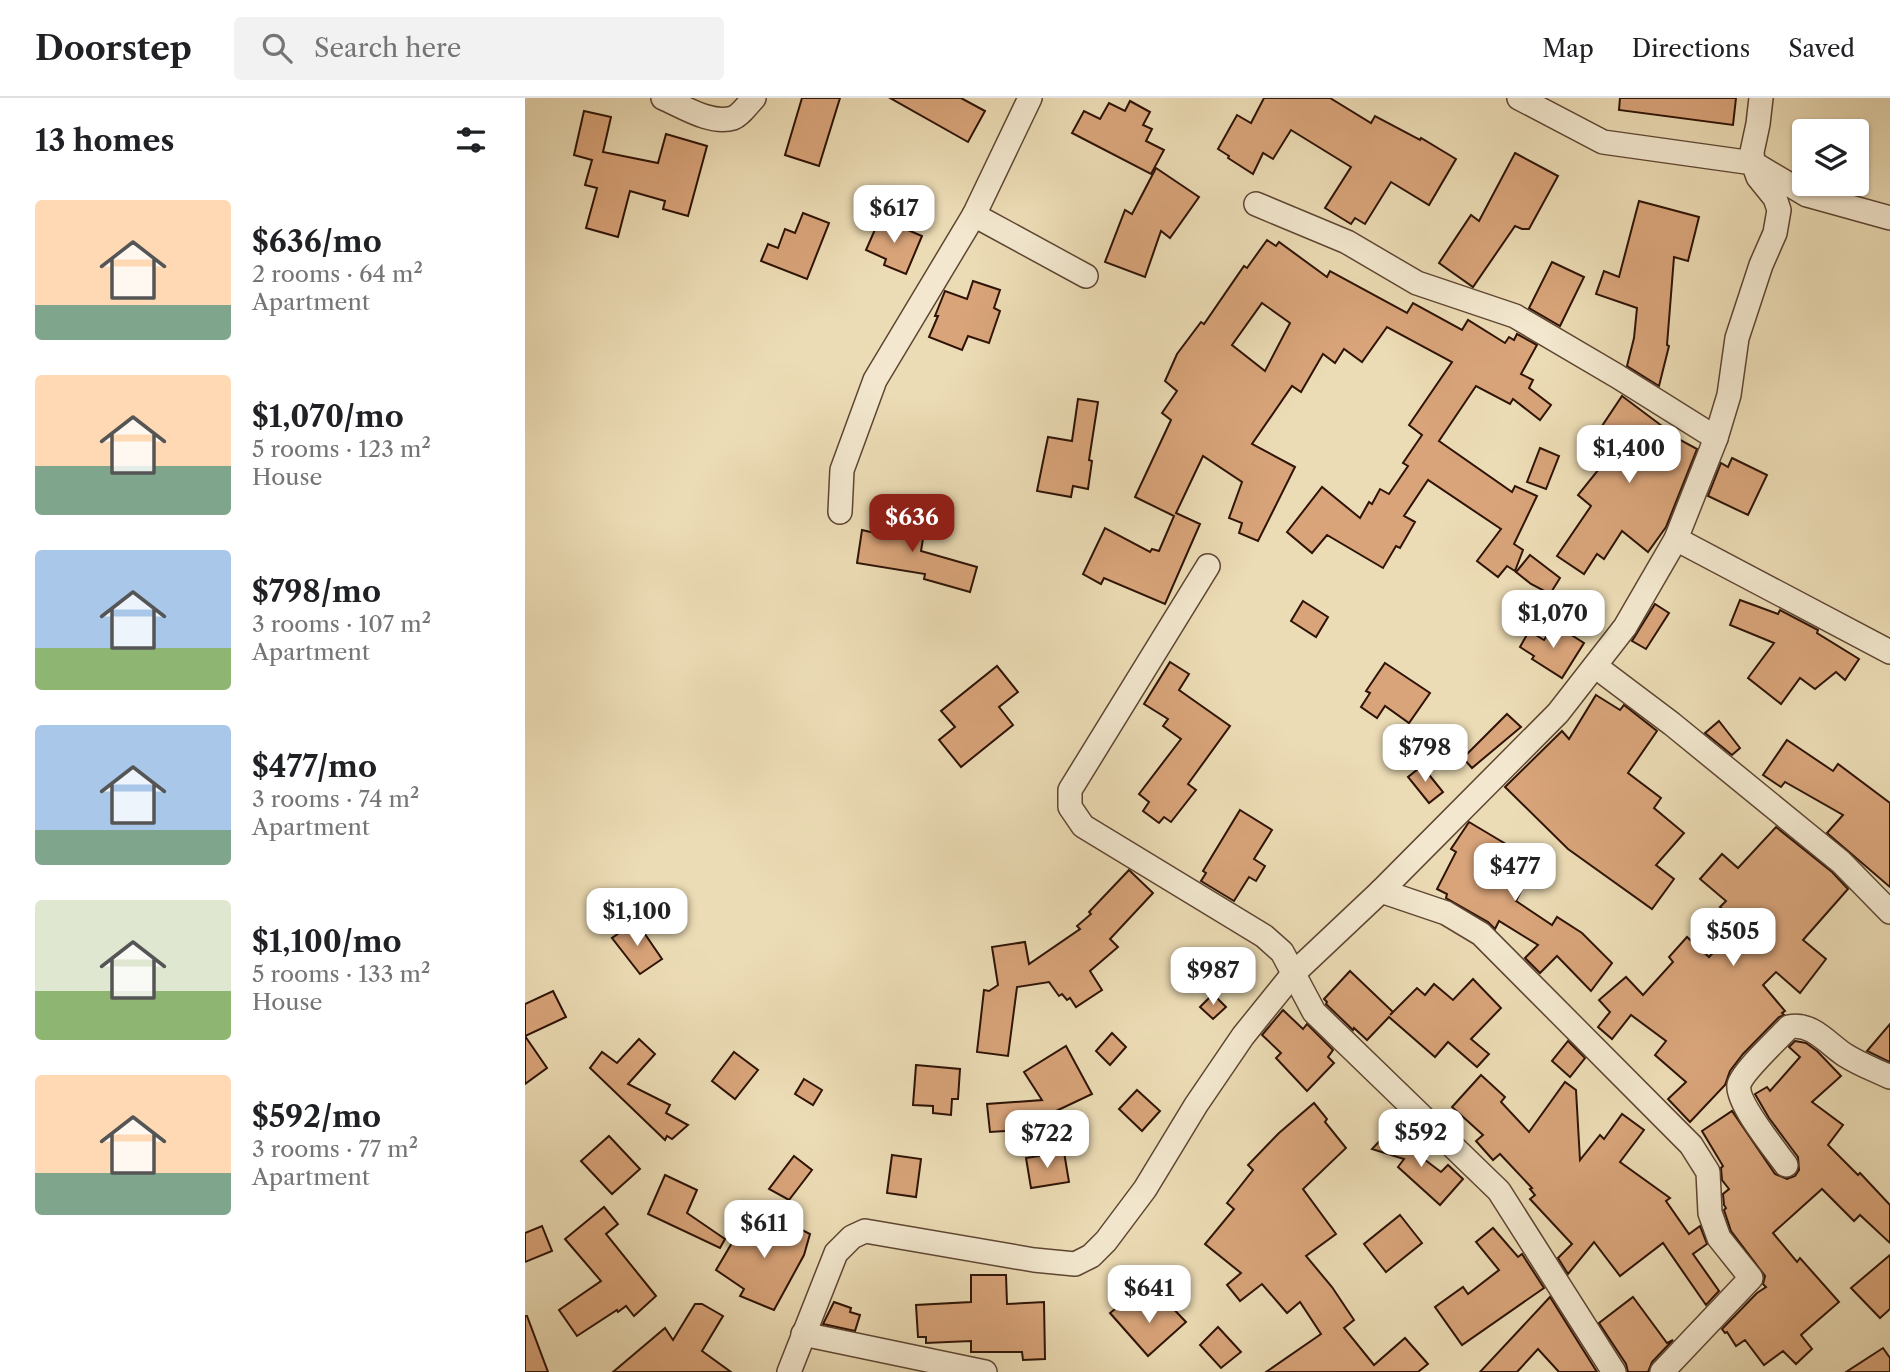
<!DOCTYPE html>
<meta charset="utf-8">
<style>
:root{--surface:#fff;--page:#f2f2f2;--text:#202124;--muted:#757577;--line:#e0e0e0;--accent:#8f2418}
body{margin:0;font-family:"Libre Caslon Text",serif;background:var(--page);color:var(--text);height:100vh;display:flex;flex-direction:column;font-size:26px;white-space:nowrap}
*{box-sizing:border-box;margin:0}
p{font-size:23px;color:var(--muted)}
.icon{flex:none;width:38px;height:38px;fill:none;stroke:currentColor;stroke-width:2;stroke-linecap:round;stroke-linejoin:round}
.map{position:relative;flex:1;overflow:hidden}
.side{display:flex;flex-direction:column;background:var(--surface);width:525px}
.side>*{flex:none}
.buttons{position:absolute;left:1267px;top:21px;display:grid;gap:14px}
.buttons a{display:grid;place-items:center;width:77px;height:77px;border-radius:7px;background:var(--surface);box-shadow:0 2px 5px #0004;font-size:35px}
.price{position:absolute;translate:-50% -60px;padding:0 16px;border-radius:14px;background:#fff;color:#222;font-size:23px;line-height:46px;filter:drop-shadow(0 2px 4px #0008)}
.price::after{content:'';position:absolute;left:50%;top:42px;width:21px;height:16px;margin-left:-10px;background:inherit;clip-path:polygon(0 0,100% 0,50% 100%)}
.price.active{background:var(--accent);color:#fff}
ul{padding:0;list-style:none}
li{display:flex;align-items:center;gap:21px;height:175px;padding:0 35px}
li span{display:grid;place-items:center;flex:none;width:196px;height:140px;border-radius:7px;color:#555}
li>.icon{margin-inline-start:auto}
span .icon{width:84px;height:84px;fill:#fffc;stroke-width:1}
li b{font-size:30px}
h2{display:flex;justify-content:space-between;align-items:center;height:84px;padding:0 35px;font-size:30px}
header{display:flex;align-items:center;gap:42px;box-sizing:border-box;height:98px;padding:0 35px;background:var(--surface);border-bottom:2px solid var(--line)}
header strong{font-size:33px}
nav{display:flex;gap:38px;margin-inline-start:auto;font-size:24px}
.search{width:490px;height:63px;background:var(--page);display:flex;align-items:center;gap:18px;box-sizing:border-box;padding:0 24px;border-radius:7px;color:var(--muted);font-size:26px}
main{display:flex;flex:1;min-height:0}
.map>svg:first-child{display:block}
</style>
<header>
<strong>Doorstep</strong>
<div class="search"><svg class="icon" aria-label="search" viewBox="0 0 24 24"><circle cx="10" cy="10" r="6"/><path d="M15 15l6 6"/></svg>Search here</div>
<nav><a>Map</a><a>Directions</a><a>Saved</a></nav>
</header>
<main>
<section class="side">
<h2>13 homes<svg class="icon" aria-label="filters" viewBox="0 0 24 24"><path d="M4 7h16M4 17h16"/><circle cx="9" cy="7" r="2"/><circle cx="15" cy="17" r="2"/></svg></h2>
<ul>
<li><span style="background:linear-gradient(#ffd9b3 75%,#7fa58c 0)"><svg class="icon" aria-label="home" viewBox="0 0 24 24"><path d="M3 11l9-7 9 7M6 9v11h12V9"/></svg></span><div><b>$636/mo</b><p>2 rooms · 64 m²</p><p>Apartment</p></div></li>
<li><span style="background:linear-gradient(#ffd9b3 65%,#7fa58c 0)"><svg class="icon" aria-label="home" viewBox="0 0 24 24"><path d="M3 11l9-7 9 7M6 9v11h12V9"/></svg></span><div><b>$1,070/mo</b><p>5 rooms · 123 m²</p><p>House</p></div></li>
<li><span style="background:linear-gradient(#a9c7e8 70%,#8fb573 0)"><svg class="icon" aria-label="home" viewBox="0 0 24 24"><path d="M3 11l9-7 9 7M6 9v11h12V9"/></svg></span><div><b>$798/mo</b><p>3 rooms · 107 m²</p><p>Apartment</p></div></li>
<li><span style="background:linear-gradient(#a9c7e8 75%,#7fa58c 0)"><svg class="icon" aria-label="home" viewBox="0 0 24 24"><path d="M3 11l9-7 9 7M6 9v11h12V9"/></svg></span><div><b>$477/mo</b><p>3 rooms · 74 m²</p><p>Apartment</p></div></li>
<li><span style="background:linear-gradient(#dfe7d0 65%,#8fb573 0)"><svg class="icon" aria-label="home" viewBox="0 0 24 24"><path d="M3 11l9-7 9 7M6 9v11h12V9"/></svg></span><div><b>$1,100/mo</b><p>5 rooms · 133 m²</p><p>House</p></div></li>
<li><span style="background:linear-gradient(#ffd9b3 70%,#7fa58c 0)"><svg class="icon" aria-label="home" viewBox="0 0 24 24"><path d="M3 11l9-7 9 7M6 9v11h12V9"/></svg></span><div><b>$592/mo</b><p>3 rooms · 77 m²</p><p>Apartment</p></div></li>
</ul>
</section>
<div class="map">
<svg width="1365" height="1274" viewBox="0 0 1365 1274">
<rect width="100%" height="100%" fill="#ecdcb5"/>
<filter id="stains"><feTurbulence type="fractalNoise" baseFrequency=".00286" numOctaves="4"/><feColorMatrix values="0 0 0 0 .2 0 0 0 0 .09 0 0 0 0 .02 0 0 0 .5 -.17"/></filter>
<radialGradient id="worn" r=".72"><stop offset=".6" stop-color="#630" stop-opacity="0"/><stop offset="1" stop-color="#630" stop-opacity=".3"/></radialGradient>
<g fill="#d9a47a" stroke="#2e1306" stroke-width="2" fill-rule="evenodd">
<polygon points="277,0 315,0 294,68 260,57"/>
<polygon points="365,0 436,0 460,13 443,44"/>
<polygon points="739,0 805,0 846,25 850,18 895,42 896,40 931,61 904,107 866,84 840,126 830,120 826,126 800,110 826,69 766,32 748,61 738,55 728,76 703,60 704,58 693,51 712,17 726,25"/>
<polygon points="1095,0 1211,0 1208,27 1094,12"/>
<polygon points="605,3 625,14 618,27 627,31 621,43 639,52 626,76 547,35 559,13 575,21 584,5 600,13"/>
<polygon points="59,13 86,19 78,54 133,65 141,36 182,48 163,118 138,111 140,103 105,93 93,139 61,130 72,90 60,87 67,62 49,57"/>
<polygon points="990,55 1033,78 1004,131 997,131 990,128 948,189 914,165 946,117 954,123"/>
<polygon points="631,70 674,99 645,140 636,133 620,179 580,164 600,112 607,116"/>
<polygon points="1114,103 1174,119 1163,163 1149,159 1142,247 1144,248 1134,288 1102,268 1109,240 1112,210 1071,196 1079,173 1094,179"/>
<polygon points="278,115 304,125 282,181 236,163 243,146 253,150 260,131 270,135"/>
<polygon points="355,120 397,138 381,176 359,167 361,161 341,152"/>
<path d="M 742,142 L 751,148 L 754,144 L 802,179 L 805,173 L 882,215 L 888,205 L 937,232 L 943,222 L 980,245 L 984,239 L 989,242 L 992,236 L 1012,247 L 996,276 L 1008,282 L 1004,290 L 1026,307 L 1015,322 L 988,301 L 985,306 L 951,288 L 914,343 L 987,394 L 990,388 L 1012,398 L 989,446 L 998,452 L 990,473 L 982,468 L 973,479 L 952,463 L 976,431 L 903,382 L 879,418 L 890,424 L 875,450 L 871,448 L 858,470 L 802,437 L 787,455 L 762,434 L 797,389 L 835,420 L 844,404 L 847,406 L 855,391 L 864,396 L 883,368 L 878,365 L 897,337 L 884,327 L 927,264 L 862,229 L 837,264 L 819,251 L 810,265 L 798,256 L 776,294 L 767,288 L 727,346 L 770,369 L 733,443 L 714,435 L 717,425 L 704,420 L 717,384 L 678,358 L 651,415 L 675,426 L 640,506 L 579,480 L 576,486 L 558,476 L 580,430 L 625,454 L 627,451 L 634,453 L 649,418 L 610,399 L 646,322 L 637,315 L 652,293 L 640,283 L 652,256 L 676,224 L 679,226 L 719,168 L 722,170 ZM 737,205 L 765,225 L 740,273 L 707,247 Z"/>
<polygon points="1027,164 1059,179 1035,228 1004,210"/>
<polygon points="448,183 475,192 469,210 475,213 464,245 443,238 437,252 404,239 413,218 410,218 420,193 442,201"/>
<polygon points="1097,298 1157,343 1172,351 1141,429 1123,454 1097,433 1079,461 1072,456 1059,476 1032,458 1066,408 1053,397 1074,371 1060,361 1078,337 1073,334"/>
<polygon points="553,301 573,304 564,362 567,363 563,391 548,388 546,399 512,393 523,339 547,343"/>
<polygon points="1015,350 1034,358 1021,391 1002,384"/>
<polygon points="1207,360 1242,377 1223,417 1183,398 1196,365 1203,369"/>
<polygon points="368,417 401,422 396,453 452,469 445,494 399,481 400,476 332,465 337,432 350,435 352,425 366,427"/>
<polygon points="1005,457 1035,480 1025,496 1006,486 991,474"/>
<polygon points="1215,502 1253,516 1255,512 1293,532 1292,535 1334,561 1320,582 1311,574 1290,591 1275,580 1256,606 1223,580 1249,545 1205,527"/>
<polygon points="778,503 803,519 791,539 766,523"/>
<polygon points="1130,506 1144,515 1121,551 1107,543"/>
<polygon points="1029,526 1059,545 1037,580 1007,561 1009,558 995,549 1004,533 1019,542"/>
<polygon points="645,564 664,576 654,592 705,628 663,686 671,692 646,724 639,719 634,725 618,713 624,704 614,696 656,641 638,628 643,621 619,606"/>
<polygon points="860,565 905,595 884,625 860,608 852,620 836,609 845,595 841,593"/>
<polygon points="472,568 493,594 474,609 488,627 436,669 414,642 430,629 416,613"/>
<polygon points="1071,597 1095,612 1099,607 1132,633 1103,675 1136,700 1129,710 1159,735 1131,767 1149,781 1127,811 1043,751 980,689 1037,633 1044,641"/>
<polygon points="982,616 996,629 947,670 938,660"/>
<polygon points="1194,623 1215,650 1207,657 1180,635"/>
<polygon points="1262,642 1308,673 1313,666 1365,705 1365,789 1302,735 1318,717 1260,684 1256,689 1238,677"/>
<polygon points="897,668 918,694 904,705 883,679"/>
<polygon points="715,712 747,732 729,761 740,768 731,783 724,779 709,803 676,783 681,775 678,773"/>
<polygon points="944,724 991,752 993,750 1013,760 991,803 1027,827 1032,819 1057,835 1087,865 1066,893 1032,858 1015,875 1000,860 1013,847 974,823 970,831 963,824 921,800 922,796 912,791 931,754 926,751"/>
<polygon points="1251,729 1307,774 1323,791 1278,842 1301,861 1275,895 1251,874 1238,887 1260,913 1257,915 1259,917 1254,919 1218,956 1205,973 1200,987 1165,1024 1143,1001 1161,984 1130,957 1141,943 1106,917 1087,941 1073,929 1085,914 1074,902 1101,879 1118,897 1148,864 1144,859 1162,839 1184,859 1215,826 1195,809 1201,803 1175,781 1197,756 1213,770"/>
<polygon points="604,772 628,795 585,841 593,849 565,873 577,892 551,909 545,900 542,902 537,896 534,898 524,884 492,889 483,958 452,954 459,892 464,893 473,887 467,849 500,844 504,866 555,831 552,828 566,816 564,814"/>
<polygon points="111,823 137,861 115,876 87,840"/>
<polygon points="825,873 868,914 865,917 892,890 900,897 909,886 928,902 948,881 976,910 946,941 964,956 952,969 923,944 910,959 864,919 842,942 829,930 828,932 801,906 802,904 799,901"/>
<polygon points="28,893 41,919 0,938 22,970 0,986 0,906"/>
<polygon points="688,896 701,909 688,921 675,909"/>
<polygon points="758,912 778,931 782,926 808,952 803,959 809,965 782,993 751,960 756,955 737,937"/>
<polygon points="1365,926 1365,964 1342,953"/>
<polygon points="587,935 601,949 585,967 571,953"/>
<polygon points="114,941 130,956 103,986 145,1007 141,1015 163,1027 147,1041 142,1038 140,1042 65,970 77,954 92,965"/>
<polygon points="1043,943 1060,960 1045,979 1027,963"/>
<polygon points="1270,943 1281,945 1292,953 1316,978 1287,1004 1318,1027 1303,1047 1333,1077 1335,1075 1365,1107 1365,1145 1335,1117 1329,1123 1297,1091 1248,1135 1272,1164 1275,1160 1314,1204 1276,1237 1287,1251 1271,1266 1258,1253 1239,1267 1220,1242 1211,1248 1202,1234 1200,1235 1197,1231 1232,1195 1241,1189 1238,1186 1240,1178 1206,1133 1199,1112 1201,1110 1199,1107 1198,1096 1204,1091 1197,1082 1196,1070 1198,1068 1177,1033 1207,1013 1250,1076 1262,1081 1270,1078 1274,1072 1273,1059 1244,1020 1230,996 1242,989 1245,993 1275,959 1264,949"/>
<polygon points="541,948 567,996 531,1013 535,1022 497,1040 496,1032 465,1034 462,1006 517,1002 499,974"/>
<polygon points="209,954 233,972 210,1001 187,983"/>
<polygon points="391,967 435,971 433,1001 427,1001 426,1017 408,1015 408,1008 388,1007"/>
<polygon points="956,977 980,999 976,1004 1004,1034 1040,984 1051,992 1055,1062 1075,1037 1079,1041 1097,1016 1119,1032 1095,1064 1145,1100 1141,1103 1164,1136 1175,1128 1182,1146 1168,1156 1194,1193 1181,1207 1138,1145 1095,1178 1069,1144 1043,1176 1033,1160 1047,1146 1005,1101 1010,1097 1005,1091 1007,1090 975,1056 968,1062 951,1043 958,1037 927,1009"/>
<polygon points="279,981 297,992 288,1007 270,996"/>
<polygon points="612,992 635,1013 617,1033 594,1011"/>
<polygon points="789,1005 802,1021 800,1024 821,1050 778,1091 811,1136 781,1158 807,1189 829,1222 819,1230 849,1267 880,1240 903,1266 893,1274 741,1274 796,1236 775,1204 762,1215 737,1186 715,1203 702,1187 716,1175 680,1146 709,1111 702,1105 728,1072 723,1067 754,1035"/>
<polygon points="863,1034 916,1074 923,1067 938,1081 915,1107 873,1069 879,1061 847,1051"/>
<polygon points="84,1038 115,1071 87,1096 56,1063"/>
<polygon points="539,1054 544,1084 506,1090 501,1060"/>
<polygon points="367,1057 396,1061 391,1099 362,1095"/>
<polygon points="269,1058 287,1072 264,1102 244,1091"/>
<polygon points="140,1077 172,1092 162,1115 200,1141 195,1150 123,1116"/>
<polygon points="79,1109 93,1126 81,1136 131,1198 109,1218 101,1208 93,1214 92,1212 52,1238 34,1212 76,1183 40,1141"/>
<polygon points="224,1116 258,1132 262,1124 285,1136 279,1157 249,1212 215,1198 219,1191 191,1172"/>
<polygon points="875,1117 897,1145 861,1174 839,1146"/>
<polygon points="17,1128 27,1153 0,1164 0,1135"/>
<polygon points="968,1130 993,1159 997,1156 1019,1190 937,1247 910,1209 938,1189 943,1196 974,1172 951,1144"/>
<polygon points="1365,1157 1365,1211 1355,1220 1326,1190"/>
<polygon points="446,1177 481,1177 482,1206 519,1204 520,1261 498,1262 497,1254 446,1254 446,1243 401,1245 401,1239 393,1239 391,1207 446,1204"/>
<polygon points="1025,1199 1072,1274 1034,1274 1013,1251 992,1274 955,1274"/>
<polygon points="1108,1199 1142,1245 1148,1242 1127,1264 1123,1274 1103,1274 1101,1266 1074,1225"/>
<polygon points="640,1202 661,1224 623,1258 585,1215 600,1203 606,1210 612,1205 623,1219"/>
<polygon points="309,1204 326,1210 325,1214 335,1217 330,1233 298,1226"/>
<polygon points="170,1206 177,1206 198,1218 177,1253 206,1274 88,1274 140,1230 148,1242"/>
<polygon points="0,1218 2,1218 23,1274 0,1274"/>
<polygon points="693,1229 716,1254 696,1270 675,1247"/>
<polygon points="1358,1250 1365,1260 1365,1274 1321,1274"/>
</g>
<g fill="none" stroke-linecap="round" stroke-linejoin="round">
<g stroke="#5e4532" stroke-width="26">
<g id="minor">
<path d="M 138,0 C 157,8 186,27 208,20 C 216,17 223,6 229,0"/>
<polyline points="505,0 449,117 561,178"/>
<polyline points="994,0 1078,44 1228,65 1282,97 1365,120"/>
<polyline points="731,106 822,144 892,185 990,218 1092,278 1191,340"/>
<polyline points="315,414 317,372 350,282 449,117"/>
<polyline points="1151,441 1365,554"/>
<polyline points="683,468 545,692 545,709 558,728 739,838 757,854 789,914 974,1093 1089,1274"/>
<polyline points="1070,568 1147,626 1316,764 1365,814"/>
<polyline points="856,793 921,815 956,836 1166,1047 1183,1074 1185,1115 1194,1140 1226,1180 1137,1274"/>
<path d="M 1261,1067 C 1250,1052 1211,1004 1214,987 C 1217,974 1254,940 1264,929 C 1287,924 1303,946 1320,957 C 1334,966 1350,972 1365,979"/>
<polyline points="278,1236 460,1274"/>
<polyline points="264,1274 311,1155 327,1139 340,1133 509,1162 550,1166 566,1158 581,1143 620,1091 671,1007 718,938 768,876 856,793 1033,615 1100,529 1151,441 1191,340 1204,297 1212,240 1236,167 1250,135 1254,112 1250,100 1233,79 1228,65 1227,54 1233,26 1236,0"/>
</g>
</g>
<use href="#minor" stroke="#f3e8cf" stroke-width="23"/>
</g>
<rect width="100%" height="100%" filter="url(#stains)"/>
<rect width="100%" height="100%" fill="url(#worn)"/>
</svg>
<div class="buttons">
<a><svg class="icon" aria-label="layers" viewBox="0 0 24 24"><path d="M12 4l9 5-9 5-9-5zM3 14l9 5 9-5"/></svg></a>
</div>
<b class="price" style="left:369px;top:147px">$617</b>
<b class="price" style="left:1104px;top:387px">$1,400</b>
<b class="price active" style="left:387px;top:456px">$636</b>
<b class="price" style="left:1028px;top:552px">$1,070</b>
<b class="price" style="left:900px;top:686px">$798</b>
<b class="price" style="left:990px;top:805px">$477</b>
<b class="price" style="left:112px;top:850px">$1,100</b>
<b class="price" style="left:1208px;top:870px">$505</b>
<b class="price" style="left:688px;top:909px">$987</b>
<b class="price" style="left:896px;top:1071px">$592</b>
<b class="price" style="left:522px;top:1072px">$722</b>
<b class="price" style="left:239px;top:1162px">$611</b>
<b class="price" style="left:624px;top:1227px">$641</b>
</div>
</main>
